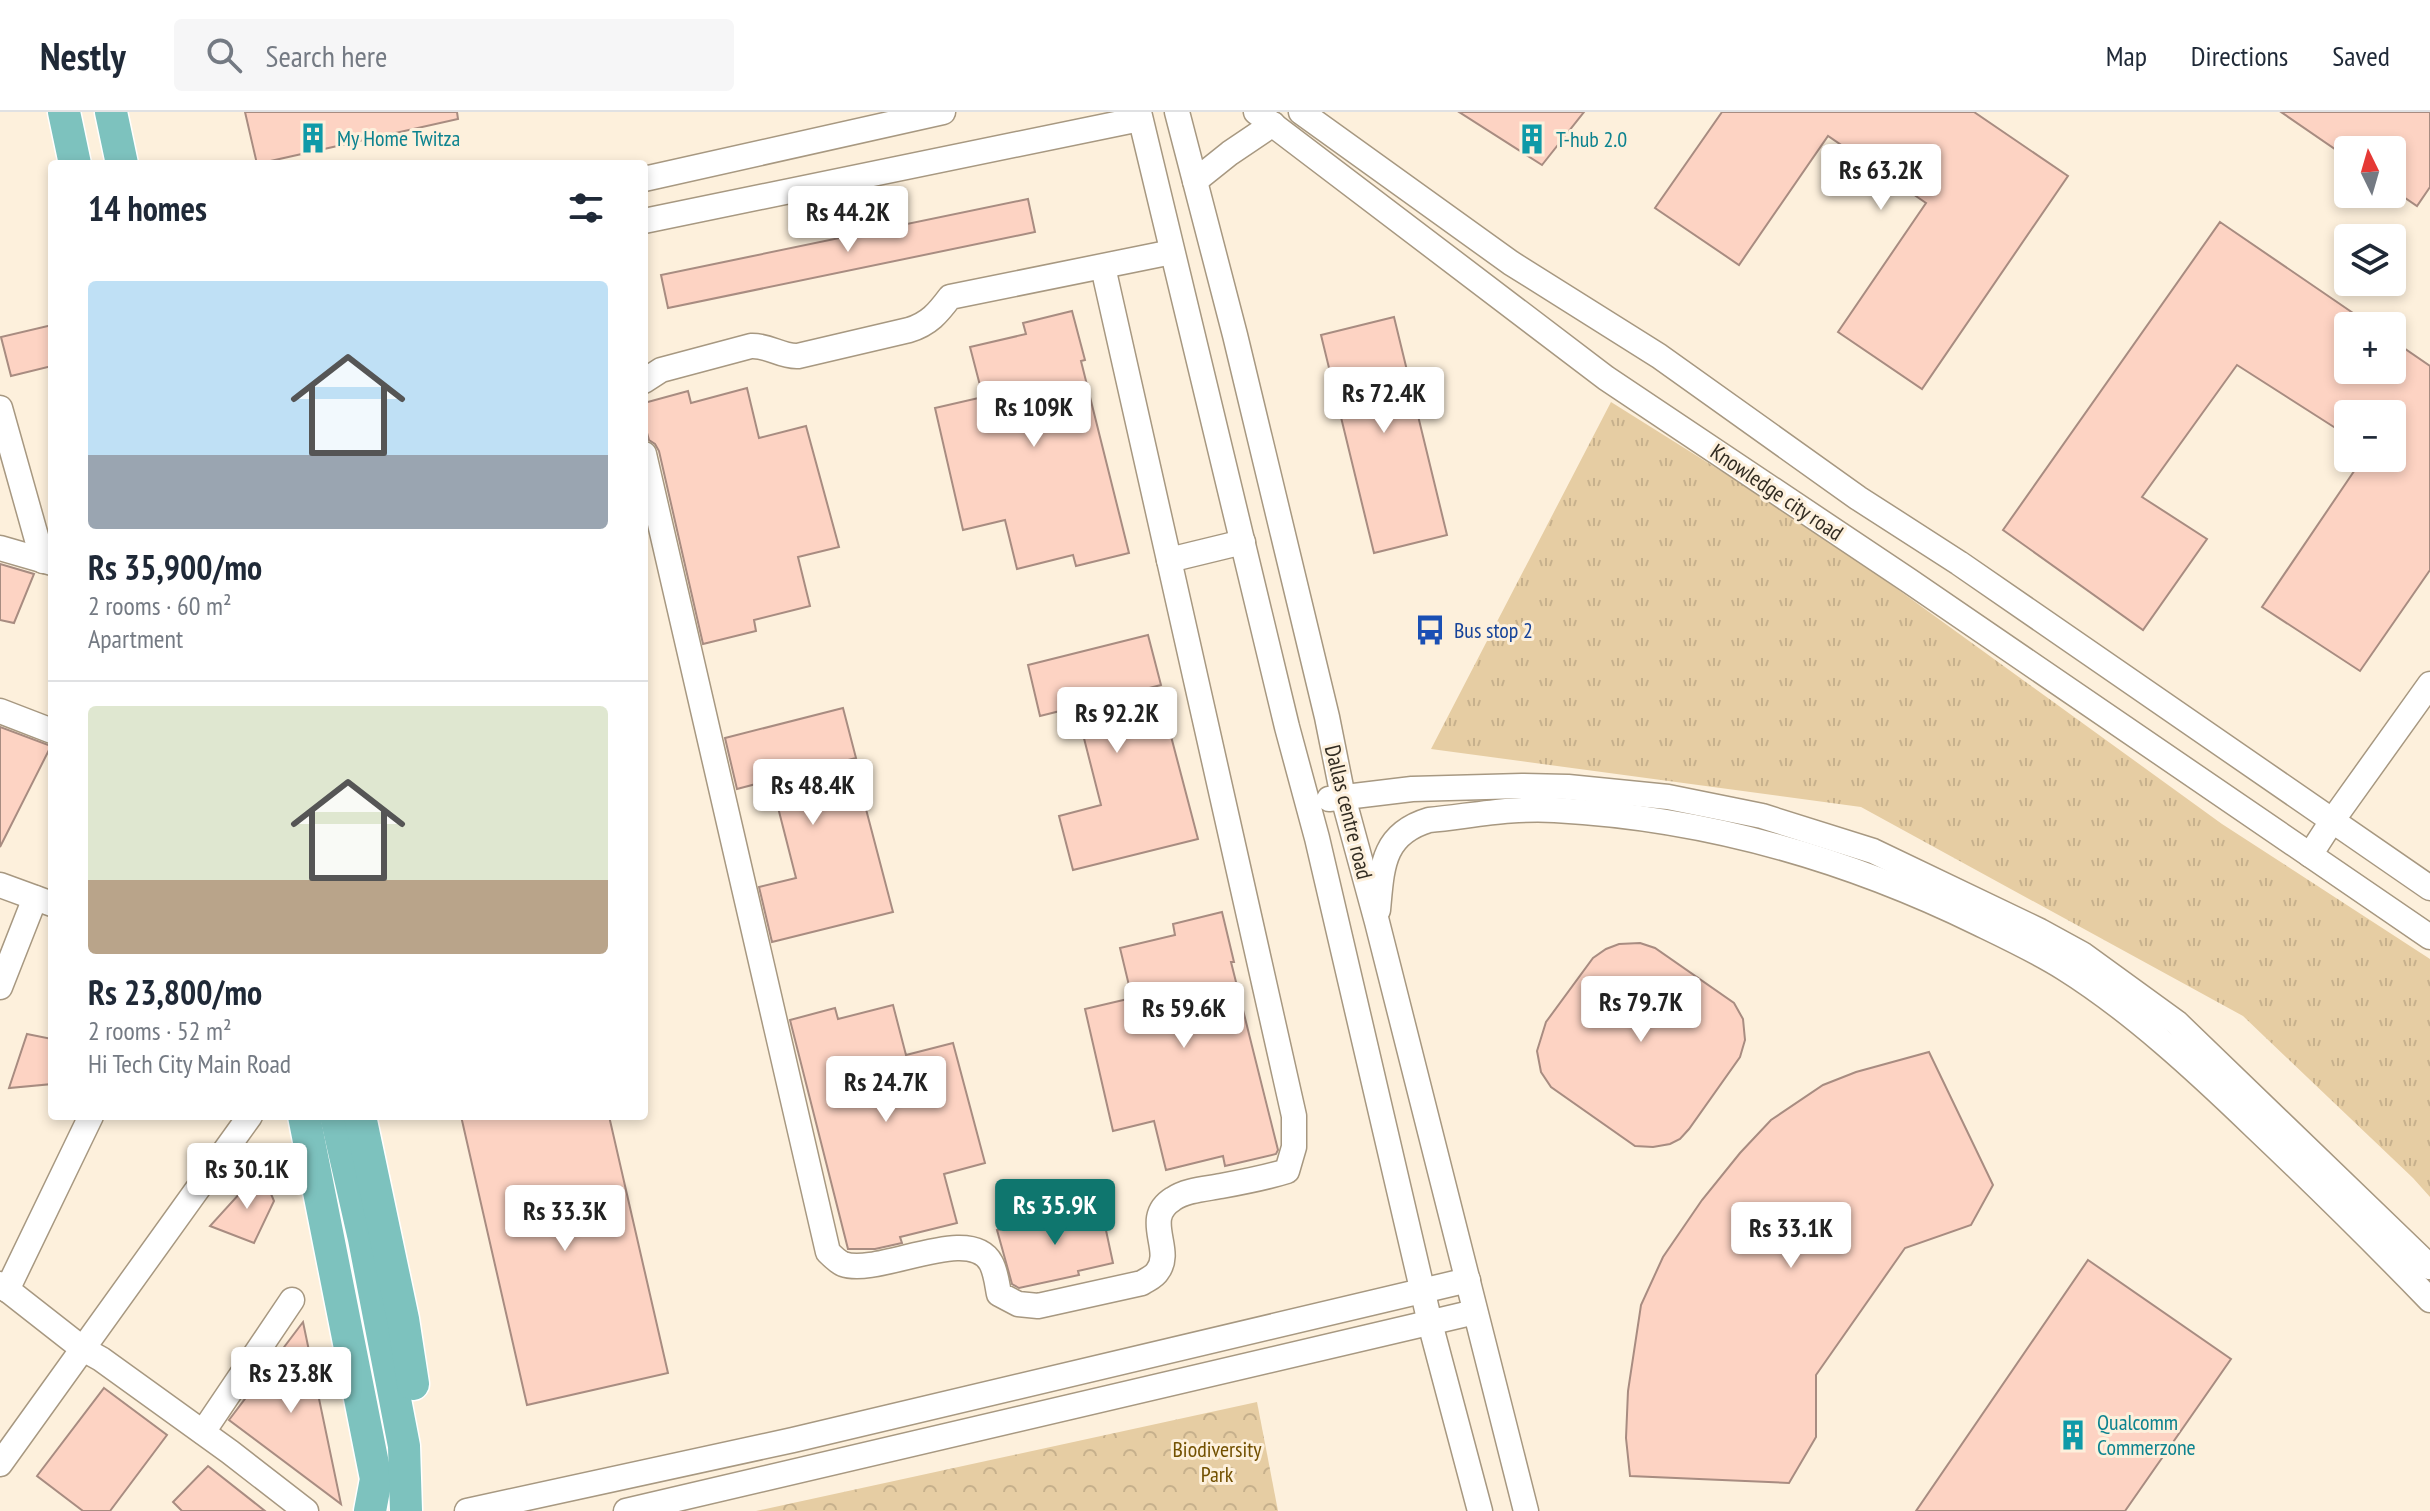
<!DOCTYPE html>
<meta charset="utf-8">
<style>
:root{--surface:#fff;--page:#f6f6f7;--text:#1f2937;--muted:#747a83;--line:#e0e1e3;--accent:#0f766e}
body{margin:0;font-family:"PT Sans Narrow",sans-serif;background:var(--page);color:var(--text);height:100vh;display:flex;flex-direction:column;font-size:30px;white-space:nowrap}
*{box-sizing:border-box;margin:0}
p{font-size:26px;color:var(--muted)}
.icon{flex:none;width:44px;height:44px;fill:none;stroke:currentColor;stroke-width:2;stroke-linecap:round;stroke-linejoin:round}
.map{position:relative;flex:1;overflow:hidden}
.panel{position:absolute;left:48px;top:48px;width:600px;height:960px;display:flex;flex-direction:column;background:var(--surface);border-radius:8px;box-shadow:0 4px 12px #0003}
.panel>*{flex:none}
.needle{width:52px;rotate:355deg}
.tools{position:absolute;left:2334px;top:24px;display:grid;gap:16px}
.tools a{display:grid;place-items:center;width:72px;height:72px;border-radius:8px;background:var(--surface);box-shadow:0 4px 12px #0003;font-size:40px}
.price{position:absolute;translate:-50% -68px;padding:0 18px;border-radius:8px;background:#fff;color:#222;font-size:26px;line-height:52px;filter:drop-shadow(0 2px 4px #0008)}
.price::after{content:'';position:absolute;left:50%;top:48px;width:24px;height:18px;margin-left:-12px;background:inherit;clip-path:polygon(0 0,100% 0,50% 100%)}
.price.selected{background:var(--accent);color:#fff}
ul{padding:0;list-style:none}
li{display:grid;align-content:center;gap:16px;height:424px;padding:0 40px}
li+li{border-top:2px solid var(--line)}
li span{display:grid;place-items:center;height:248px;border-radius:8px;color:#555}
li>.icon{margin-inline-start:auto}
span .icon{width:144px;height:144px;fill:#fffc;stroke-width:1}
li b{font-size:34px}
h2{display:flex;justify-content:space-between;align-items:center;height:96px;padding:0 40px;font-size:34px}
header{display:flex;align-items:center;gap:48px;box-sizing:border-box;height:112px;padding:0 40px;background:var(--surface);border-bottom:2px solid var(--line)}
header strong{font-size:38px}
nav{display:flex;gap:44px;margin-inline-start:auto;font-size:28px}
.search{width:560px;height:72px;background:var(--page);display:flex;align-items:center;gap:20px;box-sizing:border-box;padding:0 28px;border-radius:8px;color:var(--muted);font-size:30px}
.map>svg:first-child{display:block}
</style>
<header>
<strong>Nestly</strong>
<div class="search"><svg class="icon" aria-label="search" viewBox="0 0 24 24"><circle cx="10" cy="10" r="6"/><path d="M15 15l6 6"/></svg>Search here</div>
<nav><a>Map</a><a>Directions</a><a>Saved</a></nav>
</header>
<div class="map">
<svg width="2430" height="1399" viewBox="0 0 2430 1399">
<defs>
<pattern id="grass-tufts" width="24" height="20" patternUnits="userSpaceOnUse" patternTransform="scale(2)"><rect width="24" height="20" fill="#e6cda3"/><path d="M3 7l-1-3M5 7V3M7 7l1-3M15 17l-1-3M17 17v-4M19 17l1-3" fill="none" stroke="#c6b08c"/></pattern>
<pattern id="park-crowns" width="20" height="18" patternUnits="userSpaceOnUse" patternTransform="scale(2)"><rect width="20" height="18" fill="#e6cda3"/><path d="M2 6a3 3 0 1 1 6 0M12 15a3 3 0 1 1 6 0" fill="none" stroke="#c6b08c"/></pattern>
</defs>
<rect width="100%" height="100%" fill="#fdf0dc"/>
<polygon fill="url(#grass-tufts)" points="1611,290 1820,421 2222,712 2430,847 2430,1085 2413,1066 2243,904 1861,695 1431,637"/>
<polygon fill="url(#park-crowns)" points="1257,1290 1278,1399 756,1399"/>
<g fill="#fdd3c3" stroke="#a88c81" stroke-width="2">
<polygon points="245,0 457,0 458,7 257,52"/>
<polygon points="1459,0 1584,0 1542,53"/>
<polygon points="1722,0 1974,0 2068,64 1922,277 1838,220 1926,91 1828,24 1739,153 1655,96"/>
<polygon points="2281,0 2430,0 2430,75 2417,94 2392,77 2392,38 2348,38 2348,46"/>
<polygon points="1028,87 1035,120 668,196 661,163"/>
<polygon points="2220,110 2372,214 2348,214 2348,258 2392,258 2392,228 2430,254 2430,458 2360,559 2262,495 2363,346 2392,346 2392,302 2348,302 2348,324 2237,253 2142,385 2207,427 2143,518 2003,418"/>
<polygon points="1072,199 1085,248 1081,249 1129,441 1076,454 1073,443 1017,457 1005,408 963,418 935,296 983,285 970,235 1026,222 1023,211"/>
<polygon points="1394,205 1447,423 1374,441 1321,223"/>
<polygon points="52,213 52,254 11,264 1,225"/>
<polygon points="747,276 759,326 806,314 839,435 798,445 810,494 754,508 756,519 703,532 659,339 655,332 649,328 644,310 644,291 688,279 691,291"/>
<polygon points="0,452 34,462 14,511 0,508"/>
<polygon points="1148,523 1161,573 1114,585 1123,620 1167,609 1198,727 1073,758 1059,704 1101,693 1076,595 1040,604 1028,553"/>
<polygon points="843,596 856,646 809,658 817,693 862,682 893,800 772,830 759,775 796,766 771,668 737,677 725,626"/>
<polygon points="0,615 51,634 0,735"/>
<polygon points="1222,800 1234,850 1231,850 1278,1038 1276,1042 1225,1054 1223,1044 1166,1058 1154,1009 1113,1019 1085,897 1132,886 1120,836 1175,823 1173,812"/>
<polygon points="1640,831 1655,836 1734,891 1743,907 1745,928 1740,945 1689,1017 1680,1027 1670,1032 1653,1035 1635,1034 1551,975 1541,960 1537,939 1546,910 1593,846 1606,837 1619,832"/>
<polygon points="893,893 906,943 953,931 985,1051 944,1062 957,1111 900,1125 902,1131 875,1137 848,1137 790,908 835,896 838,907"/>
<polygon points="27,922 52,927 52,972 9,976"/>
<polygon points="1929,940 1993,1073 1971,1113 1905,1136 1816,1263 1816,1325 1789,1371 1630,1364 1626,1326 1628,1279 1641,1193 1663,1145 1702,1088 1740,1041 1771,1008 1823,973 1856,960"/>
<polygon points="461,1004 609,1004 668,1261 527,1293"/>
<polygon points="261,1058 274,1089 254,1131 210,1114"/>
<polygon points="1101,1095 1113,1151 1078,1159 1079,1163 1019,1176 1012,1172 997,1118 1036,1109 1034,1104 1063,1099 1064,1103"/>
<polygon points="2088,1148 2231,1247 2125,1399 1916,1399"/>
<polygon points="303,1210 341,1392 229,1308"/>
<polygon points="104,1276 167,1323 110,1399 83,1399 37,1364"/>
<polygon points="208,1354 265,1399 182,1399 173,1390"/>
</g>
<g fill="none" stroke-linecap="round" stroke-linejoin="round">
<g stroke="#a79881" stroke-width="27">
<g id="minor">
<polyline points="1139,0 1287,615 1317,726 1430,1211 1480,1399"/>
<polyline points="1177,0 1235,223 1327,605 1343,685 1377,810 1526,1399"/>
<polyline points="1256,0 1606,266 1908,468 2430,825"/>
<polyline points="1301,0 1511,151 1659,244 1858,386 1959,451 2430,776"/>
<polyline points="644,67 943,0"/>
<polyline points="1195,69 1230,41 1273,12"/>
<polyline points="644,109 1140,7"/>
<polyline points="1103,155 1169,448"/>
<path d="M 644,269 L 661,258 L 751,234 C 769,233 781,245 798,244 L 909,218 C 929,212 938,201 950,185 L 1172,140"/>
<polyline points="0,296 43,449"/>
<path d="M 644,342 L 828,1140 C 832,1144 838,1150 843,1152 C 878,1165 970,1111 991,1151 C 996,1160 997,1172 999,1182 L 1018,1192 L 1038,1194 L 1142,1171 C 1146,1168 1154,1165 1157,1160 C 1175,1138 1141,1107 1173,1087 C 1186,1078 1205,1077 1221,1074 C 1243,1070 1265,1066 1287,1059 L 1294,1035 L 1294,1004 L 1169,448 L 1243,430"/>
<polyline points="0,436 52,451"/>
<polyline points="0,599 52,619"/>
<polyline points="1329,687 1412,677 1522,674 1568,675 1668,685 1762,704 1873,739 2040,819 2082,842 2177,911 2430,1155"/>
<polyline points="2310,743 2332,709 2430,572"/>
<polyline points="0,773 52,792"/>
<path d="M 1378,798 C 1382,755 1382,722 1429,708 C 1470,704 1514,695 1555,698 C 1704,706 1845,746 1978,811 C 2007,825 2037,839 2064,856 C 2131,898 2197,959 2254,1014 C 2314,1071 2373,1129 2430,1188"/>
<polyline points="0,875 35,786"/>
<polyline points="0,1172 83,1237 101,1247 230,1340 306,1399"/>
<polyline points="7,1178 91,1004"/>
<polyline points="203,1320 292,1188"/>
<polyline points="0,1352 250,1004"/>
<polyline points="467,1399 793,1328 1468,1168"/>
<polyline points="626,1399 1475,1200"/>
</g>
</g>
<g stroke="#fff" stroke-width="35">
<g id="major">
<polyline points="64,0 75,52"/>
<polyline points="111,0 122,52"/>
<polyline points="304,1004 376,1367 370,1399"/>
<polyline points="336,1004 364,1127 404,1334 406,1399"/>
<polyline points="360,1004 403,1207 413,1272"/>
</g>
</g>
<use href="#minor" stroke="#fff" stroke-width="24"/>
<use href="#major" stroke="#7dc2be" stroke-width="32"/>
</g>
<defs>
<g id="building-bare" transform="scale(2.4)"><path d="M-4-6H4V6H1V3H-1V6H-4ZM-2.5-4.3h1.7v1.8h-1.7ZM.8-4.3h1.7v1.8H.8ZM-2.5-1h1.7V.8h-1.7ZM.8-1h1.7V.8H.8Z" fill="#0f9aa8" stroke="#fdf0dc" stroke-width="2.5" paint-order="stroke"/></g>
<g id="bus-bare" transform="scale(2.4)"><path d="M-5-6H5V4H4V6H2V4H-2V6H-4V4H-5ZM-3.5-4V0h7V-4ZM-3.5 1.2v1.5H-2V1.2ZM2 1.2v1.5H3.5V1.2Z" fill="#1a4fb4" stroke="#fdf0dc" stroke-width="2.5" paint-order="stroke"/></g>
</defs>
<g fill-rule="evenodd">
<use href="#building-bare" x="313" y="26"/>
<use href="#building-bare" x="1532" y="27"/>
<use href="#bus-bare" x="1430" y="518"/>
<use href="#building-bare" x="2073" y="1323"/>
</g>
<g text-anchor="middle" stroke-width="6" stroke-linejoin="round" paint-order="stroke">
<g font-size="22" fill="#0d838f" stroke="#fdf0dc" text-anchor="start">
<text x="337" y="34">My Home Twitza</text>
<text x="1556" y="35">T-hub 2.0</text>
<text x="2097" y="1318">Qualcomm<tspan x="2097" dy="25">Commerzone</tspan></text>
</g>
<g font-size="22" fill="#322c22" stroke="#fdf0dc">
<text transform="translate(1777 380) rotate(34)" y="8">Knowledge city road</text>
<text transform="translate(1349 700) rotate(76)" y="8">Dallas centre road</text>
</g>
<g font-size="22" fill="#164399" stroke="#fdf0dc" text-anchor="start">
<text x="1454" y="526">Bus stop 2</text>
</g>
<g font-size="22" fill="#725000" stroke="#fdf0dc">
<text x="1217" y="1345">Biodiversity<tspan x="1217" dy="25">Park</tspan></text>
</g>
</g>
</svg>
<div class="tools">
<a><svg class="needle" viewBox="-14 -14 28 28"><path d="M0-13l5 13h-10z" fill="#e53935"/><path d="M0 13l5-13h-10z" fill="#747a83"/></svg></a>
<a><svg class="icon" aria-label="layers" viewBox="0 0 24 24"><path d="M12 4l9 5-9 5-9-5zM3 14l9 5 9-5"/></svg></a>
<a>+</a>
<a>−</a>
</div>
<b class="price" style="left:1881px;top:100px">Rs 63.2K</b>
<b class="price" style="left:848px;top:142px">Rs 44.2K</b>
<b class="price" style="left:1384px;top:323px">Rs 72.4K</b>
<b class="price" style="left:1034px;top:337px">Rs 109K</b>
<b class="price" style="left:1117px;top:643px">Rs 92.2K</b>
<b class="price" style="left:813px;top:715px">Rs 48.4K</b>
<b class="price" style="left:1641px;top:932px">Rs 79.7K</b>
<b class="price" style="left:1184px;top:938px">Rs 59.6K</b>
<b class="price" style="left:886px;top:1012px">Rs 24.7K</b>
<b class="price" style="left:247px;top:1099px">Rs 30.1K</b>
<b class="price selected" style="left:1055px;top:1135px">Rs 35.9K</b>
<b class="price" style="left:565px;top:1141px">Rs 33.3K</b>
<b class="price" style="left:1791px;top:1158px">Rs 33.1K</b>
<b class="price" style="left:291px;top:1303px">Rs 23.8K</b>
<section class="panel">
<h2>14 homes<svg class="icon" aria-label="filters" viewBox="0 0 24 24"><path d="M4 7h16M4 17h16"/><circle cx="9" cy="7" r="2"/><circle cx="15" cy="17" r="2"/></svg></h2>
<ul>
<li><span style="background:linear-gradient(#bfe0f5 70%,#9aa5b1 0)"><svg class="icon" aria-label="home" viewBox="0 0 24 24"><path d="M3 11l9-7 9 7M6 9v11h12V9"/></svg></span><div><b>Rs 35,900/mo</b><p>2 rooms · 60 m²</p><p>Apartment</p></div></li>
<li><span style="background:linear-gradient(#dfe7d0 70%,#b9a48a 0)"><svg class="icon" aria-label="home" viewBox="0 0 24 24"><path d="M3 11l9-7 9 7M6 9v11h12V9"/></svg></span><div><b>Rs 23,800/mo</b><p>2 rooms · 52 m²</p><p>Hi Tech City Main Road</p></div></li>
</ul>
</section>
</div>
